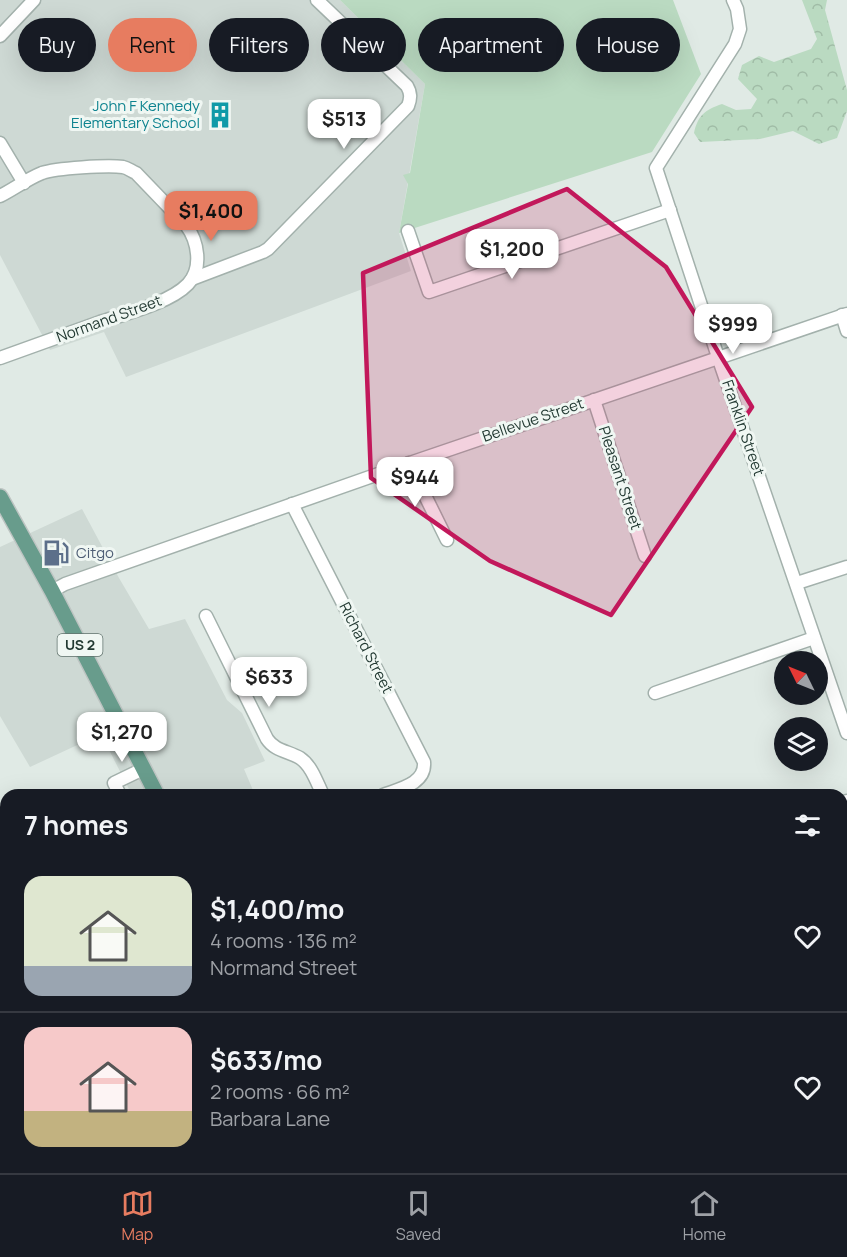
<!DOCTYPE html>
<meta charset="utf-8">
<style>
:root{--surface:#171b24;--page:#242831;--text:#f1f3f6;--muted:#9ea1a6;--line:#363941;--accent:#e77c60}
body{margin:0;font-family:Manrope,sans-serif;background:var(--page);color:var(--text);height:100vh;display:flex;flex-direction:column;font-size:22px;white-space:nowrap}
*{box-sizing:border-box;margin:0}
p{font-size:20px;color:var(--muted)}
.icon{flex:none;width:33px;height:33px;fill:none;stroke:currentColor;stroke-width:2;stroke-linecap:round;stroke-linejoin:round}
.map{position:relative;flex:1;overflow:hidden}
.details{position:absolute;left:0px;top:789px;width:848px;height:384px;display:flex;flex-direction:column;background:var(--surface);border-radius:18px 18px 0 0;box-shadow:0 6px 24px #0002}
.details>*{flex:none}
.guide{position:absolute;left:18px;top:18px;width:812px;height:54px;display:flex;gap:12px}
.needle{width:39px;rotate:313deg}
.controls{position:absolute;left:774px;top:651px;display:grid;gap:12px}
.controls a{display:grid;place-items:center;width:54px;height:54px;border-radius:50%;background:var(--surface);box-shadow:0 6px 24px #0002;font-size:30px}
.price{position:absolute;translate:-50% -51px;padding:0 14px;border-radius:12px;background:#fff;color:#222;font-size:20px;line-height:39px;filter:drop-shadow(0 2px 3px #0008)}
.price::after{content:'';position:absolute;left:50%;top:36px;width:18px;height:14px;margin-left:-9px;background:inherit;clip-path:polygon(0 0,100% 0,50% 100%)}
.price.selected{background:var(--accent);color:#111}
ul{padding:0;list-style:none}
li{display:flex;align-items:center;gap:18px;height:150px;padding:0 24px}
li+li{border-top:2px solid var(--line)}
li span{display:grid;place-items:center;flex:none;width:168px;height:120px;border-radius:18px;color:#555}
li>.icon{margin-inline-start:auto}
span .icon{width:72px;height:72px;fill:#fffc;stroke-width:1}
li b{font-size:26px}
h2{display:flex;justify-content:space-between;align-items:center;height:72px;padding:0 24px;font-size:26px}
.pill{padding:0 21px;border-radius:27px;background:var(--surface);box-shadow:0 6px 24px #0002;font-size:21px;line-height:54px}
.pill.selected{background:var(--accent);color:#111}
.menu{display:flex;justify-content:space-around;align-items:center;height:84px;border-top:2px solid var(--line);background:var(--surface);font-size:16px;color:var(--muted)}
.menu a{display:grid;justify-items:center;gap:3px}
.menu .selected{color:var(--accent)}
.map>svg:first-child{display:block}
</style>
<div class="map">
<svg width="847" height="1173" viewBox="0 0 847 1173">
<defs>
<pattern id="forest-crowns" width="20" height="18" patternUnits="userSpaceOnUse" patternTransform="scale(1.5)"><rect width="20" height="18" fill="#badac1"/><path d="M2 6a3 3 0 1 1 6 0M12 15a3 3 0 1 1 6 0" fill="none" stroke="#a0bca6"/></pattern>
<pattern id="cemetery-stones" width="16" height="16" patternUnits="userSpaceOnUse" patternTransform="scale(1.5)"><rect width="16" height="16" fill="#badac1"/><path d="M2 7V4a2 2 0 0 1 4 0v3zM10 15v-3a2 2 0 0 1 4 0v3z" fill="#a0bca6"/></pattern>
</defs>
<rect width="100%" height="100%" fill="#e0eae5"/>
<g fill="#ced9d4">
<polygon points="0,0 340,0 425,84 399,233 411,271 126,377 104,332 50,350 0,255"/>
<polygon points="82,509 119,578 149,629 185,619 227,700 242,713 265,761 244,769 255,795 132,795 101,734 30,767 0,716 0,547"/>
</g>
<path fill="url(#forest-crowns)" d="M 802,0 L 827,0 L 825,10 L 847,90 L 847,111 L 837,138 L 819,144 L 793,131 L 760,139 L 700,142 L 694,133 C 698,115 705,110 722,104 L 736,110 L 751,109 L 757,99 L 738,79 L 742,65 L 759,56 L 774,62 L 811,49 L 817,39 Z"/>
<g fill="url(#cemetery-stones)">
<polygon points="0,972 6,985 6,1149 0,1137"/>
<polygon points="16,1167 93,1167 96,1173 19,1173"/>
</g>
<polygon fill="#badac1" points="340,0 673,0 701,74 652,152 399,233 408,184 403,175 410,173 425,84"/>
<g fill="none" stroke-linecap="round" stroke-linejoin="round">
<g stroke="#a3b1ac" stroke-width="15">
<g id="minor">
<polyline points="733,0 737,9 740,29 735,44 656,168 718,357 847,733"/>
<polyline points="0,36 34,0"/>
<polyline points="0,143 24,183"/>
<path d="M 0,196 C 14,189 27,179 42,173 C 56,168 108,165 123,167 C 128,168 131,171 136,173 L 186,225 C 198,241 203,268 188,284 C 170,303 125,314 100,322 C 66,334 33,346 0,358"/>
<polyline points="408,231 429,292 670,210"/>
<path d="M 192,279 L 263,252 L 268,249 L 408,106 C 411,98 411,93 407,86 L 317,0"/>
<polyline points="842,315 847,331"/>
<polyline points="594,400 645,556"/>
<polyline points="409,463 447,540"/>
<path d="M 292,504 L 424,762 C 426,784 399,789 383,795"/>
<polyline points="797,583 847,567"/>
<polyline points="52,591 65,584 404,465 847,314"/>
<path d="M 206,616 L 267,739 C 275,751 288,751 300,758 C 312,766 317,783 323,795"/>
<polyline points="655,693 814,638"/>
<polyline points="120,795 114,783 143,769"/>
<polyline points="842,804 847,801"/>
<polyline points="0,936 6,948"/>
<polyline points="114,1167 117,1173"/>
<polyline points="597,1167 600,1173"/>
<polyline points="195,1173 206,1167"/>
</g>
</g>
<g stroke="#bdc4c2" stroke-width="18">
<g id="major">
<polyline points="0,497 52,591 157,795"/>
<polyline points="343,1167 347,1173"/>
</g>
</g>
<use href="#minor" stroke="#fff" stroke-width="12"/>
<use href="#major" stroke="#689c8c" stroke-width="15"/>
</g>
<path fill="#c2185b" fill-opacity="0.2" stroke="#c2185b" stroke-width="4.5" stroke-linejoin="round" d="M 567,189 L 666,267 L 752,407 L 611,615 L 490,561 L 371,478 L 363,273 Z"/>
<defs>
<g id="building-bare" transform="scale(2.07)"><path d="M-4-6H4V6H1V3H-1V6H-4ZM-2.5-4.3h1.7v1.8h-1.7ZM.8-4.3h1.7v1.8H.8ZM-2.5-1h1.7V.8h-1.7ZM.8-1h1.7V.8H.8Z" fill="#0f9aa8" stroke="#f0f7f3" stroke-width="2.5" paint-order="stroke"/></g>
<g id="fuel-bare" transform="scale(2.07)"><path d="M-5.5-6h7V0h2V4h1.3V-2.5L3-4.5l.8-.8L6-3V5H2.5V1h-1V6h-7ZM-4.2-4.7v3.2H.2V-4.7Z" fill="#5c6f8a" stroke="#f0f7f3" stroke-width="2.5" paint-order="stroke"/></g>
</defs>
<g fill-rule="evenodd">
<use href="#building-bare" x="220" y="115"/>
<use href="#fuel-bare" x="56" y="553"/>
</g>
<g text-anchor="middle" stroke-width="6" stroke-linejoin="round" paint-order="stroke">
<rect fill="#f0f7f3" stroke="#60726c" stroke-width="1.5" x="57.5" y="634" width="45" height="22" rx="4.5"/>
<g font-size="14" font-weight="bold" fill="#223932">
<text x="80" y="650">US 2</text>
</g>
<g font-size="15" fill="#0d838f" stroke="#f0f7f3" text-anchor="end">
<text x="200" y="111">John F Kennedy<tspan x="200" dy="17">Elementary School</tspan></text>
</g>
<g font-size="15" fill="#223932" stroke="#f0f7f3">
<text transform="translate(109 319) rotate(-20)" y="5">Normand Street</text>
<text transform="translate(533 420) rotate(-19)" y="5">Bellevue Street</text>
<text transform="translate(743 428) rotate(71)" y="5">Franklin Street</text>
<text transform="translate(620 478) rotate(72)" y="5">Pleasant Street</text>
<text transform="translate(366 648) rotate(63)" y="5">Richard Street</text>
</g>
<g font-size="15" fill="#4e5e75" stroke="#f0f7f3" text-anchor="start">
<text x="76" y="558">Citgo</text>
</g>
</g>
</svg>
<div class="controls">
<a><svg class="needle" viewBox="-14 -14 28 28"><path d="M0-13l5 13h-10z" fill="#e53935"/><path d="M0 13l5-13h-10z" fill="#9ea1a6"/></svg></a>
<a><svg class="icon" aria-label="layers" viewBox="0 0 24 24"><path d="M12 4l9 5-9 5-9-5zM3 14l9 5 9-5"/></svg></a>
</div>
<b class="price" style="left:344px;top:150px">$513</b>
<b class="price selected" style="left:211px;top:242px">$1,400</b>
<b class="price" style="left:512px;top:280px">$1,200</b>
<b class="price" style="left:733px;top:355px">$999</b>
<b class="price" style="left:415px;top:508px">$944</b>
<b class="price" style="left:269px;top:708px">$633</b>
<b class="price" style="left:122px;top:763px">$1,270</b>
<div class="guide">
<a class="pill">Buy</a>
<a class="pill selected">Rent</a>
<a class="pill">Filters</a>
<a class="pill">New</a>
<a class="pill">Apartment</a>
<a class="pill">House</a>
</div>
<section class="details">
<h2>7 homes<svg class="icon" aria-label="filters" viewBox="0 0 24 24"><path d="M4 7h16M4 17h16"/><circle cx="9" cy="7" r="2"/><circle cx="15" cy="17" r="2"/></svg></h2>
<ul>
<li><span style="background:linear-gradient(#dfe7d0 75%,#9aa5b1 0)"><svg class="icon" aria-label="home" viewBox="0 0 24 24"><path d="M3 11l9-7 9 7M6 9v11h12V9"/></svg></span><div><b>$1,400/mo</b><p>4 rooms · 136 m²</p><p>Normand Street</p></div><svg class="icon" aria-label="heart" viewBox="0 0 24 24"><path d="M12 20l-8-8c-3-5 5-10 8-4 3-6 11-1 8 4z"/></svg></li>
<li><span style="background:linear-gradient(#f6c9c9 70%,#c2b280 0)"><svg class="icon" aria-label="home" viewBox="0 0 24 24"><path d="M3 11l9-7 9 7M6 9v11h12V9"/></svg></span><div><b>$633/mo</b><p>2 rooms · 66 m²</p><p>Barbara Lane</p></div><svg class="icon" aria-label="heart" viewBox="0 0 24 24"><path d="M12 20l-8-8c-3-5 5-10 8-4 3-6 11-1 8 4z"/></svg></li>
</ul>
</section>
</div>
<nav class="menu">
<a class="selected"><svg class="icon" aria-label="map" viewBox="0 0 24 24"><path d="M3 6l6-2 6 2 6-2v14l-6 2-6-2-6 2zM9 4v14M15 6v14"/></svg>Map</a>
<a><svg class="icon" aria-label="saved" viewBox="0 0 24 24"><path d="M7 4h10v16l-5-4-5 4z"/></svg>Saved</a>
<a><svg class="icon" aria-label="home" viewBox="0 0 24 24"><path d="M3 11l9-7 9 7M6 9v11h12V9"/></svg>Home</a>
</nav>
